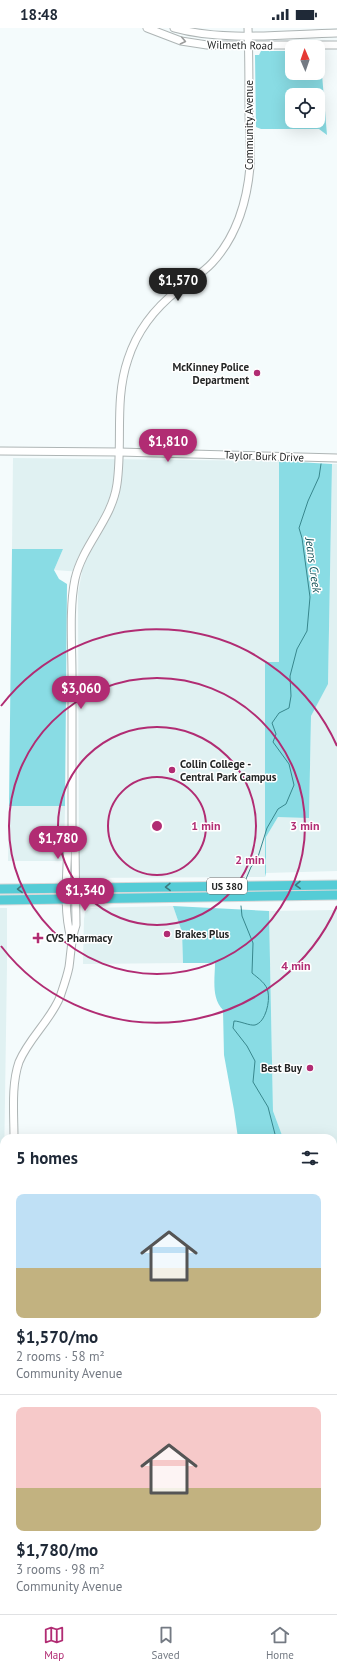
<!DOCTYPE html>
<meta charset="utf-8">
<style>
:root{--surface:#fff;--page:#f6f6f7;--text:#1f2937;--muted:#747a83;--line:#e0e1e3;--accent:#b12c73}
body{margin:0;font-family:"PT Sans",sans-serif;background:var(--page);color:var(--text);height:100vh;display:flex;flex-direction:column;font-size:15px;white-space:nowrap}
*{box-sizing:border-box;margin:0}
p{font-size:13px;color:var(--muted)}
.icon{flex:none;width:22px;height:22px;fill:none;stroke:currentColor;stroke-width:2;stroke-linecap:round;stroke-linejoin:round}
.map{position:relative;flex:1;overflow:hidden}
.panel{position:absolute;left:0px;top:1106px;width:337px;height:480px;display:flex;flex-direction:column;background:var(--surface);border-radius:12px 12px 0 0;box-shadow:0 4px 16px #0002}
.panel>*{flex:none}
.needle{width:26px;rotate:358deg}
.controls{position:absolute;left:285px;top:12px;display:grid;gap:8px}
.controls a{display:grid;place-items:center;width:40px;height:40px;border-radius:8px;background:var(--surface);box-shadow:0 4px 16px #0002;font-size:20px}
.price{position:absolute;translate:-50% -34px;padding:0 9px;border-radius:14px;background:var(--accent);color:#fff;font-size:13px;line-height:26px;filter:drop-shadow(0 1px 2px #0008)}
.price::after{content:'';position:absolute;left:50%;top:24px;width:12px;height:9px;margin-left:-6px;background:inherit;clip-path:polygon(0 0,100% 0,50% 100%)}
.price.on{background:#222;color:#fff}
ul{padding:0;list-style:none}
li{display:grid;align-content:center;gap:8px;height:212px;padding:0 16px}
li+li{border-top:1px solid var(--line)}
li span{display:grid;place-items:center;height:124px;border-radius:8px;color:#555}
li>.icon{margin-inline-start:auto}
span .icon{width:72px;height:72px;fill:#fffc;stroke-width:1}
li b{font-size:17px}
h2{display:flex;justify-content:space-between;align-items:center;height:48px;padding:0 16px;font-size:17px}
.status{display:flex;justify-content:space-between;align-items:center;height:28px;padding:0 20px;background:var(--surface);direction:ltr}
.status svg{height:11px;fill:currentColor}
.tabs{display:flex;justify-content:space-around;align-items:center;height:56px;border-top:1px solid var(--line);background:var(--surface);font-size:11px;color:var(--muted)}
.tabs a{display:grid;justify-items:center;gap:2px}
.tabs .on{color:var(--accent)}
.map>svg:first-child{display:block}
</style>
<div class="status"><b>18:48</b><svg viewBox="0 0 49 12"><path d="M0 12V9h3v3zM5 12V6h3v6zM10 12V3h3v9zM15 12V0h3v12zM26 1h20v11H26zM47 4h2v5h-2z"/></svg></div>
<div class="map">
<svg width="337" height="1586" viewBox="0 0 337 1586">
<rect width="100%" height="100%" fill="#f4fbfc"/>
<g fill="#e0f1f2">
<polygon points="13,430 279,433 279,634 265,634 265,849 79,850 78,565 82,544 54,542 63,521 12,521"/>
<polygon points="332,436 337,436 337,843 266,845 266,809 278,789 309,789 311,688 328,655"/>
<polygon points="9,778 65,778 64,833 8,833"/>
<polygon points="173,878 182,904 183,935 83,936 84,891 85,884 90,880"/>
<polygon points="0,880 7,880 7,937 3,1204 0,1218"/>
<polygon points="337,882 337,1332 333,1332 333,1110 283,1110 273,1083 269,883"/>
<polygon points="337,1368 337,1535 333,1535 333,1372"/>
</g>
<g fill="#89dce4" fill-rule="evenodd">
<path d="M 318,22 L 320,22 L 327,107 L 319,101 L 261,101 L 256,99 L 255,27 L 259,27 L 261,23 L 292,23 L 292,45 L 318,45 ZM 292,67 L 318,67 L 318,93 L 292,93 Z"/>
<polygon points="279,433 332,436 328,656 311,688 309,790 278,789 266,809 266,845 265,849 265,634 279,634"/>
<polygon points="12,521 63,521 54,542 59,551 67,556 65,778 9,778"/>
<path d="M 173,878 L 269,883 L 273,1083 L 283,1110 L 238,1110 L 234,1082 L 224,1027 L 223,982 C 211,970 215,950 215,935 L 183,935 L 182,904 Z"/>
</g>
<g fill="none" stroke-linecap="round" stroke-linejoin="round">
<g stroke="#38878d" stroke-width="1">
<polyline points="246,851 251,839 257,832 267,800 278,781 286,776 294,757 289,736 273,714 276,706 272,695 279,685 289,680 291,668 290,648 297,621 307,603 310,569 302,510 299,500 308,473 319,449 321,436"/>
<path d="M 241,878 L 242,888 L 253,915 L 252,945 C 258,950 267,956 268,964 C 270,973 266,994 255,997 C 250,998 240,993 234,993 L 233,1000 L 247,1018 L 255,1033 L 253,1054 L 268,1079 L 276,1110"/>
<polyline points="305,1582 305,1586"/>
</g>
<g stroke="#aeb5b5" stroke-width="9">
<g id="secondary">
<polyline points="147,0 181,13 207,17 337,17"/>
<path d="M 174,0 C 223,14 286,6 337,5"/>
<polyline points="0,423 119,424 337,430"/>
<path d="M 71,910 C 63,883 67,844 68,816 L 72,812"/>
<path d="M 14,1110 C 14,1086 11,1057 19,1034 C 29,1010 50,993 60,969 C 63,960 67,949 69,939 C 71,925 71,911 76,897 L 75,816 L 72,812 C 72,757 72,702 72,647 C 72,617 69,580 75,551 C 83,516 112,492 117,456 C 123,414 114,372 128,331 C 137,303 155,280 178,262 C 189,253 203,245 212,235 C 236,209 247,173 250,139 C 251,121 249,101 249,83 C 249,55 249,28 248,0"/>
<polyline points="0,1239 4,1230"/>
<polyline points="333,1350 337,1348"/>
<polyline points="333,1359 337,1356"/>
<polyline points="0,1445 4,1445"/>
<polyline points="0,1453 4,1453"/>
</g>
</g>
<g stroke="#d8d8d8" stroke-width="11">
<g id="highway">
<polyline points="0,861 337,857"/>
<polyline points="0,872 337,867"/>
</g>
</g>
<use href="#secondary" stroke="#fff" stroke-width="7"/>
<use href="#highway" stroke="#55ccd6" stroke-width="9"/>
</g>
<defs><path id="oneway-chevron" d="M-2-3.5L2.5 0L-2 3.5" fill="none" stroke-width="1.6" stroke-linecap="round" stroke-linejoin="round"/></defs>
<use stroke="#9c9d9d" href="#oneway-chevron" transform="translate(183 13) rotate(13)"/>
<g stroke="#3c797e">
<use href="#oneway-chevron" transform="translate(298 857) rotate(179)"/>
<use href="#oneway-chevron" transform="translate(168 859) rotate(179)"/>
<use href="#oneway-chevron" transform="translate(20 861) rotate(179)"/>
</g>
<g fill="none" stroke="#b12c73" stroke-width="2">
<circle cx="157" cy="798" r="49"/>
<circle cx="157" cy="798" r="99"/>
<circle cx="157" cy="798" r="148"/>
<path d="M337 878A197 197 0 0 1 1 918M1 678A197 197 0 0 1 337 718"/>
</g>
<g fill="#b12c73" stroke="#fff" stroke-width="1.5">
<circle cx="257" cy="345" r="4"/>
<circle cx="172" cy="742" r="4"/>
<circle cx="167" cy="906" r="4"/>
<path d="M36 904h4v4h4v4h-4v4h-4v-4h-4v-4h4z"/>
<circle cx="310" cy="1040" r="4"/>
</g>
<g text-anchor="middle" stroke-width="3" stroke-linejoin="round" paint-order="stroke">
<rect fill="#fff" stroke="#666767" stroke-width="1" x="207" y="850" width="40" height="16" rx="3"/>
<g font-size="10" font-weight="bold" fill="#242626">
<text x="227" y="862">US 380</text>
</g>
<g font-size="11" fill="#242626" stroke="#fff">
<text transform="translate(240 17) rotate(1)" y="4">Wilmeth Road</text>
<text transform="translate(249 97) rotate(-90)" y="4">Community Avenue</text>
<text transform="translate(264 428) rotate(2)" y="4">Taylor Burk Drive</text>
</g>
<g font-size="11" font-weight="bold" fill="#242626" stroke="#fff" text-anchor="start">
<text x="249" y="343" text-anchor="end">McKinney Police<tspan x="249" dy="13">Department</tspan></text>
<text x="180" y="740">Collin College -<tspan x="180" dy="13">Central Park Campus</tspan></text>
<text x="175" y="910">Brakes Plus</text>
<text x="46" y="914">CVS Pharmacy</text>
<text x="302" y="1044" text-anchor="end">Best Buy</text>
</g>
<g font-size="12" font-style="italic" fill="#18565b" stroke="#fff">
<text transform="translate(313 537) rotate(82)" y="4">Jeans Creek</text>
</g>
</g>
<circle cx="157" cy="798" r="6" fill="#b12c73" stroke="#fff" stroke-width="2"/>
<g font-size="12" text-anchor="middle" font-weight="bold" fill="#b12c73" stroke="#fff" stroke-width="3" stroke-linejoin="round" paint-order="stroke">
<text x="206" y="802">1 min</text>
<text x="305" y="802">3 min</text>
<text x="250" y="836">2 min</text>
<text x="296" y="942">4 min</text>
</g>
</svg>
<div class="controls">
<a><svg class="needle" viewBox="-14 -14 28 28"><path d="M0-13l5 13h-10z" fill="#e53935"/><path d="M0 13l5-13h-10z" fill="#747a83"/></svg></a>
<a><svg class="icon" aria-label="locate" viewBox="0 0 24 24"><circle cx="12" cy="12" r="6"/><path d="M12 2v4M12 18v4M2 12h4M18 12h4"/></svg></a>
</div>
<b class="price on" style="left:178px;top:274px">$1,570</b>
<b class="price" style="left:168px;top:435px">$1,810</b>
<b class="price" style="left:81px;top:682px">$3,060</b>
<b class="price" style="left:58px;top:832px">$1,780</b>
<b class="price" style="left:85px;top:884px">$1,340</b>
<section class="panel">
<h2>5 homes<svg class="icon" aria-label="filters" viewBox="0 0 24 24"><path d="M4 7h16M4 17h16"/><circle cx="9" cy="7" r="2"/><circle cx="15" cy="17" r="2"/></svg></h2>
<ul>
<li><span style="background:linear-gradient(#bfe0f5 60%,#c2b280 0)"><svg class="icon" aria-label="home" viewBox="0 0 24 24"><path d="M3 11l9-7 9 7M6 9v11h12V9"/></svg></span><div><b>$1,570/mo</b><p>2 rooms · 58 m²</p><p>Community Avenue</p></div></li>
<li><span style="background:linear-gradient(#f6c9c9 65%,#c2b280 0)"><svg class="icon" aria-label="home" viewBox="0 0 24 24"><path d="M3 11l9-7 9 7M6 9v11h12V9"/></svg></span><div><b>$1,780/mo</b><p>3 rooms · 98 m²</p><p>Community Avenue</p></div></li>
</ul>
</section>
</div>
<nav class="tabs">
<a class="on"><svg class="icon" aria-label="map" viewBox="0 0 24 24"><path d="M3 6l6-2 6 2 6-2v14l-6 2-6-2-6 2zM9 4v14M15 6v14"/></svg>Map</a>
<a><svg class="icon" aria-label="saved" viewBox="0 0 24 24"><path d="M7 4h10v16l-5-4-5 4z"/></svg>Saved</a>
<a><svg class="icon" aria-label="home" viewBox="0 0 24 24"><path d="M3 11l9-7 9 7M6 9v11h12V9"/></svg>Home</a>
</nav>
